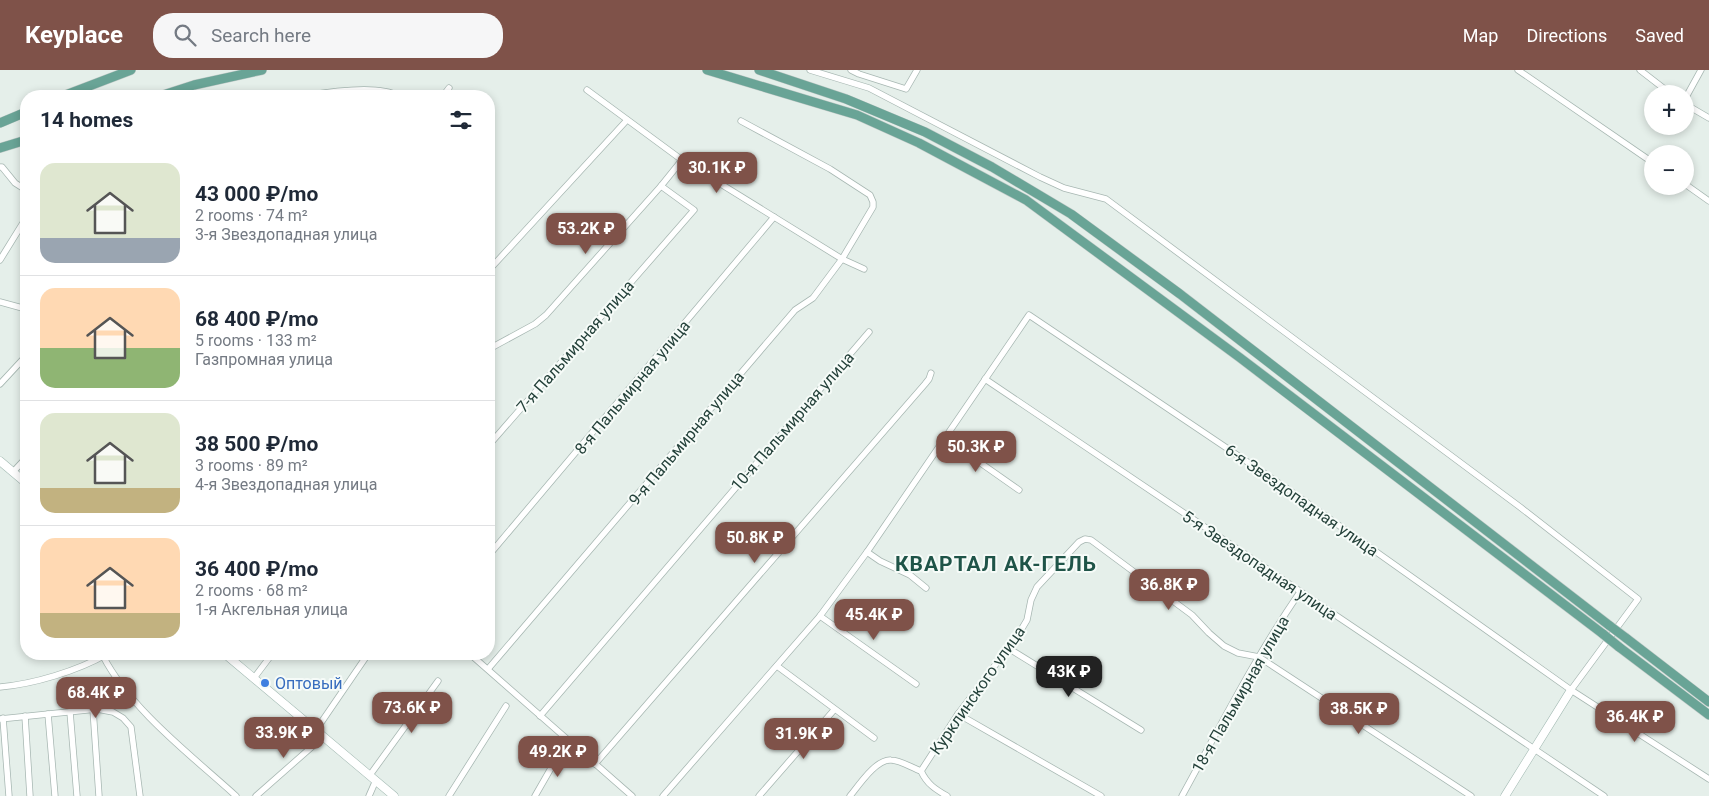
<!DOCTYPE html>
<meta charset="utf-8">
<style>
:root{--surface:#fff;--page:#f6f6f7;--text:#1f2937;--muted:#747a83;--line:#e0e1e3;--accent:#7f5249}
body{margin:0;font-family:Roboto,sans-serif;background:var(--page);color:var(--text);height:100vh;display:flex;flex-direction:column;font-size:19px;white-space:nowrap}
*{box-sizing:border-box;margin:0}
p{font-size:16px;color:var(--muted)}
.icon{flex:none;width:28px;height:28px;fill:none;stroke:currentColor;stroke-width:2;stroke-linecap:round;stroke-linejoin:round}
.map{position:relative;flex:1;overflow:hidden}
.sheet{position:absolute;left:20px;top:20px;width:475px;height:570px;display:flex;flex-direction:column;background:var(--surface);border-radius:20px;box-shadow:0 2px 8px #0003}
.sheet>*{flex:none}
.buttons{position:absolute;left:1644px;top:15px;display:grid;gap:10px}
.buttons a{display:grid;place-items:center;width:50px;height:50px;border-radius:50%;background:var(--surface);box-shadow:0 2px 8px #0003;font-size:25px}
.price{position:absolute;translate:-50% -42px;padding:0 11px;border-radius:10px;background:var(--accent);color:#fff;font-size:16px;line-height:32px;filter:drop-shadow(0 1px 2px #0008)}
.price::after{content:'';position:absolute;left:50%;top:30px;width:15px;height:11px;margin-left:-8px;background:inherit;clip-path:polygon(0 0,100% 0,50% 100%)}
.price.active{background:#222;color:#fff}
ul{padding:0;list-style:none}
li{display:flex;align-items:center;gap:15px;height:125px;padding:0 20px}
li+li{border-top:1px solid var(--line)}
li span{display:grid;place-items:center;flex:none;width:140px;height:100px;border-radius:15px;color:#555}
li>.icon{margin-inline-start:auto}
span .icon{width:60px;height:60px;fill:#fffc;stroke-width:1}
li b{font-size:21px}
h2{display:flex;justify-content:space-between;align-items:center;height:60px;padding:0 20px;font-size:21px}
header{display:flex;align-items:center;gap:30px;box-sizing:border-box;height:70px;padding:0 25px;background:var(--accent);color:#fff}
header strong{font-size:24px}
nav{display:flex;gap:28px;margin-inline-start:auto;font-size:18px}
.search{width:350px;height:45px;background:var(--page);display:flex;align-items:center;gap:12px;box-sizing:border-box;padding:0 18px;border-radius:20px;color:var(--muted);font-size:19px}
.map>svg:first-child{display:block}
</style>
<header>
<strong>Keyplace</strong>
<div class="search"><svg class="icon" aria-label="search" viewBox="0 0 24 24"><circle cx="10" cy="10" r="6"/><path d="M15 15l6 6"/></svg>Search here</div>
<nav><a>Map</a><a>Directions</a><a>Saved</a></nav>
</header>
<div class="map">
<svg width="1709" height="726" viewBox="0 0 1709 726">
<rect width="100%" height="100%" fill="#e5efea"/>
<g fill="none" stroke-linecap="round" stroke-linejoin="round">
<g stroke="#a7b7b2" stroke-width="7">
<g id="street">
<polyline points="810,0 869,18 1040,107 1064,118 1106,129 1520,437 1638,529 1571,620"/>
<polyline points="851,0 859,4 906,19 917,0"/>
<polyline points="1518,0 1652,92"/>
<polyline points="1640,0 1671,24"/>
<polyline points="587,20 682,90 842,189 864,199"/>
<path d="M 305,26 C 328,22 378,14 398,26"/>
<polyline points="443,26 449,18"/>
<polyline points="1685,29 1701,0"/>
<polyline points="1685,34 1709,48"/>
<polyline points="0,97 2,97 15,113 26,120"/>
<polyline points="1685,114 1709,131"/>
<polyline points="0,190 26,148"/>
<polyline points="489,200 627,50"/>
<polyline points="0,232 26,239"/>
<polyline points="489,279 535,254 546,245 661,116 682,90"/>
<polyline points="985,309 1604,726"/>
<polyline points="0,314 26,286"/>
<polyline points="945,368 1019,420"/>
<polyline points="489,375 694,140 661,116"/>
<polyline points="13,402 26,388"/>
<polyline points="867,482 880,491 910,505 926,518"/>
<polyline points="489,485 774,147"/>
<polyline points="820,546 916,614"/>
<polyline points="1008,578 1141,660"/>
<polyline points="470,584 632,726"/>
<path d="M 103,586 C 131,640 191,685 236,726"/>
<polyline points="777,596 874,668"/>
<polyline points="488,599 795,240 813,228 842,189 873,137 873,132 870,125 830,99 741,51"/>
<polyline points="254,608 272,584"/>
<path d="M 0,617 C 34,614 77,601 107,584"/>
<polyline points="93,639 99,726"/>
<polyline points="70,642 77,726"/>
<polyline points="48,644 55,726"/>
<polyline points="958,644 1101,726"/>
<polyline points="25,646 30,726"/>
<polyline points="540,646 869,262"/>
<polyline points="3,648 9,726"/>
<polyline points="0,649 97,639 113,642 123,648 131,657 140,726"/>
<polyline points="316,660 368,584"/>
<polyline points="595,694 925,314 929,309 931,303"/>
<polyline points="921,701 958,644 1018,565 1027,550 1031,530 1037,517 1079,472 1085,469 1091,470 1192,545 1209,563 1224,576 1238,583 1259,587 1471,726"/>
<polyline points="370,705 438,611"/>
<polyline points="256,726 323,667"/>
<polyline points="369,726 376,710"/>
<polyline points="449,726 506,636"/>
<polyline points="535,726 562,679"/>
<polyline points="663,726 820,546 867,482 1029,245 1289,420 1571,620 1709,709"/>
<polyline points="759,726 834,640"/>
<path d="M 850,726 C 859,715 876,689 891,690 C 900,690 912,698 921,701 C 927,714 935,719 947,726"/>
<path d="M 1182,726 C 1220,657 1255,587 1300,522"/>
</g>
</g>
<g stroke="#a3bab3" stroke-width="9">
<g id="secondary">
<polyline points="0,391 26,413"/>
<polyline points="225,584 394,726"/>
<polyline points="1505,726 1571,620"/>
</g>
</g>
<g stroke="#c2cac8" stroke-width="10">
<g id="primary">
<polyline points="707,0 857,45 919,73 1026,130 1239,287 1603,564"/>
<polyline points="759,0 846,29 925,62 992,97 1071,144 1180,224 1610,556"/>
<polyline points="63,26 131,0"/>
<polyline points="160,26 194,15 262,0"/>
<polyline points="0,53 26,42"/>
<polyline points="0,78 26,70"/>
<polyline points="1626,568 1709,632"/>
<polyline points="1619,577 1709,645"/>
</g>
</g>
<use href="#street" stroke="#fff" stroke-width="5.5"/>
<use href="#secondary" stroke="#fff" stroke-width="8"/>
<use href="#primary" stroke="#69a496" stroke-width="9"/>
<g stroke="#c2cac8" stroke-width="10" stroke-linecap="butt">
<g id="primary-bridge">
<polyline points="1610,556 1626,568"/>
<polyline points="1603,564 1619,577"/>
</g>
</g>
<use href="#primary-bridge" stroke="#69a496" stroke-width="9"/>
</g>
<circle fill="#3f7fe0" stroke="#f6fbf8" stroke-width="2" cx="265" cy="613" r="5"/>
<g text-anchor="middle" stroke-width="4" stroke-linejoin="round" paint-order="stroke">
<g font-size="16" fill="#24413a" stroke="#f6fbf8">
<text transform="translate(575 276) rotate(-49)" y="6">7-я Пальмирная улица</text>
<text transform="translate(632 317) rotate(-50)" y="6">8-я Пальмирная улица</text>
<text transform="translate(792 351) rotate(-49)" y="6">10-я Пальмирная улица</text>
<text transform="translate(686 368) rotate(-50)" y="6">9-я Пальмирная улица</text>
<text transform="translate(1302 430) rotate(35)" y="6">6-я Звездопадная улица</text>
<text transform="translate(1260 495) rotate(34)" y="6">5-я Звездопадная улица</text>
<text transform="translate(977 620) rotate(-55)" y="6">Курклинского улица</text>
<text transform="translate(1240 624) rotate(-60)" y="6">18-я Пальмирная улица</text>
</g>
<g font-size="16" fill="#366cbe" stroke="#f6fbf8" text-anchor="start">
<text x="275" y="619">Оптовый</text>
</g>
<g font-size="21" font-weight="bold" letter-spacing="1" fill="#1f5448" stroke="#f6fbf8">
<text x="996" y="501">КВАРТАЛ АК-ГЕЛЬ</text>
</g>
</g>
</svg>
<div class="buttons">
<a>+</a>
<a>−</a>
</div>
<b class="price" style="left:717px;top:124px">30.1K ₽</b>
<b class="price" style="left:586px;top:185px">53.2K ₽</b>
<b class="price" style="left:976px;top:403px">50.3K ₽</b>
<b class="price" style="left:755px;top:494px">50.8K ₽</b>
<b class="price" style="left:1169px;top:541px">36.8K ₽</b>
<b class="price" style="left:874px;top:571px">45.4K ₽</b>
<b class="price active" style="left:1069px;top:628px">43K ₽</b>
<b class="price" style="left:96px;top:649px">68.4K ₽</b>
<b class="price" style="left:412px;top:664px">73.6K ₽</b>
<b class="price" style="left:1359px;top:665px">38.5K ₽</b>
<b class="price" style="left:1635px;top:673px">36.4K ₽</b>
<b class="price" style="left:284px;top:689px">33.9K ₽</b>
<b class="price" style="left:804px;top:690px">31.9K ₽</b>
<b class="price" style="left:558px;top:708px">49.2K ₽</b>
<section class="sheet">
<h2>14 homes<svg class="icon" aria-label="filters" viewBox="0 0 24 24"><path d="M4 7h16M4 17h16"/><circle cx="9" cy="7" r="2"/><circle cx="15" cy="17" r="2"/></svg></h2>
<ul>
<li><span style="background:linear-gradient(#dfe7d0 75%,#9aa5b1 0)"><svg class="icon" aria-label="home" viewBox="0 0 24 24"><path d="M3 11l9-7 9 7M6 9v11h12V9"/></svg></span><div><b>43 000 ₽/mo</b><p>2 rooms · 74 m²</p><p>3-я Звездопадная улица</p></div></li>
<li><span style="background:linear-gradient(#ffd9b3 60%,#8fb573 0)"><svg class="icon" aria-label="home" viewBox="0 0 24 24"><path d="M3 11l9-7 9 7M6 9v11h12V9"/></svg></span><div><b>68 400 ₽/mo</b><p>5 rooms · 133 m²</p><p>Газпромная улица</p></div></li>
<li><span style="background:linear-gradient(#dfe7d0 75%,#c2b280 0)"><svg class="icon" aria-label="home" viewBox="0 0 24 24"><path d="M3 11l9-7 9 7M6 9v11h12V9"/></svg></span><div><b>38 500 ₽/mo</b><p>3 rooms · 89 m²</p><p>4-я Звездопадная улица</p></div></li>
<li><span style="background:linear-gradient(#ffd9b3 75%,#c2b280 0)"><svg class="icon" aria-label="home" viewBox="0 0 24 24"><path d="M3 11l9-7 9 7M6 9v11h12V9"/></svg></span><div><b>36 400 ₽/mo</b><p>2 rooms · 68 m²</p><p>1-я Акгельная улица</p></div></li>
</ul>
</section>
</div>
